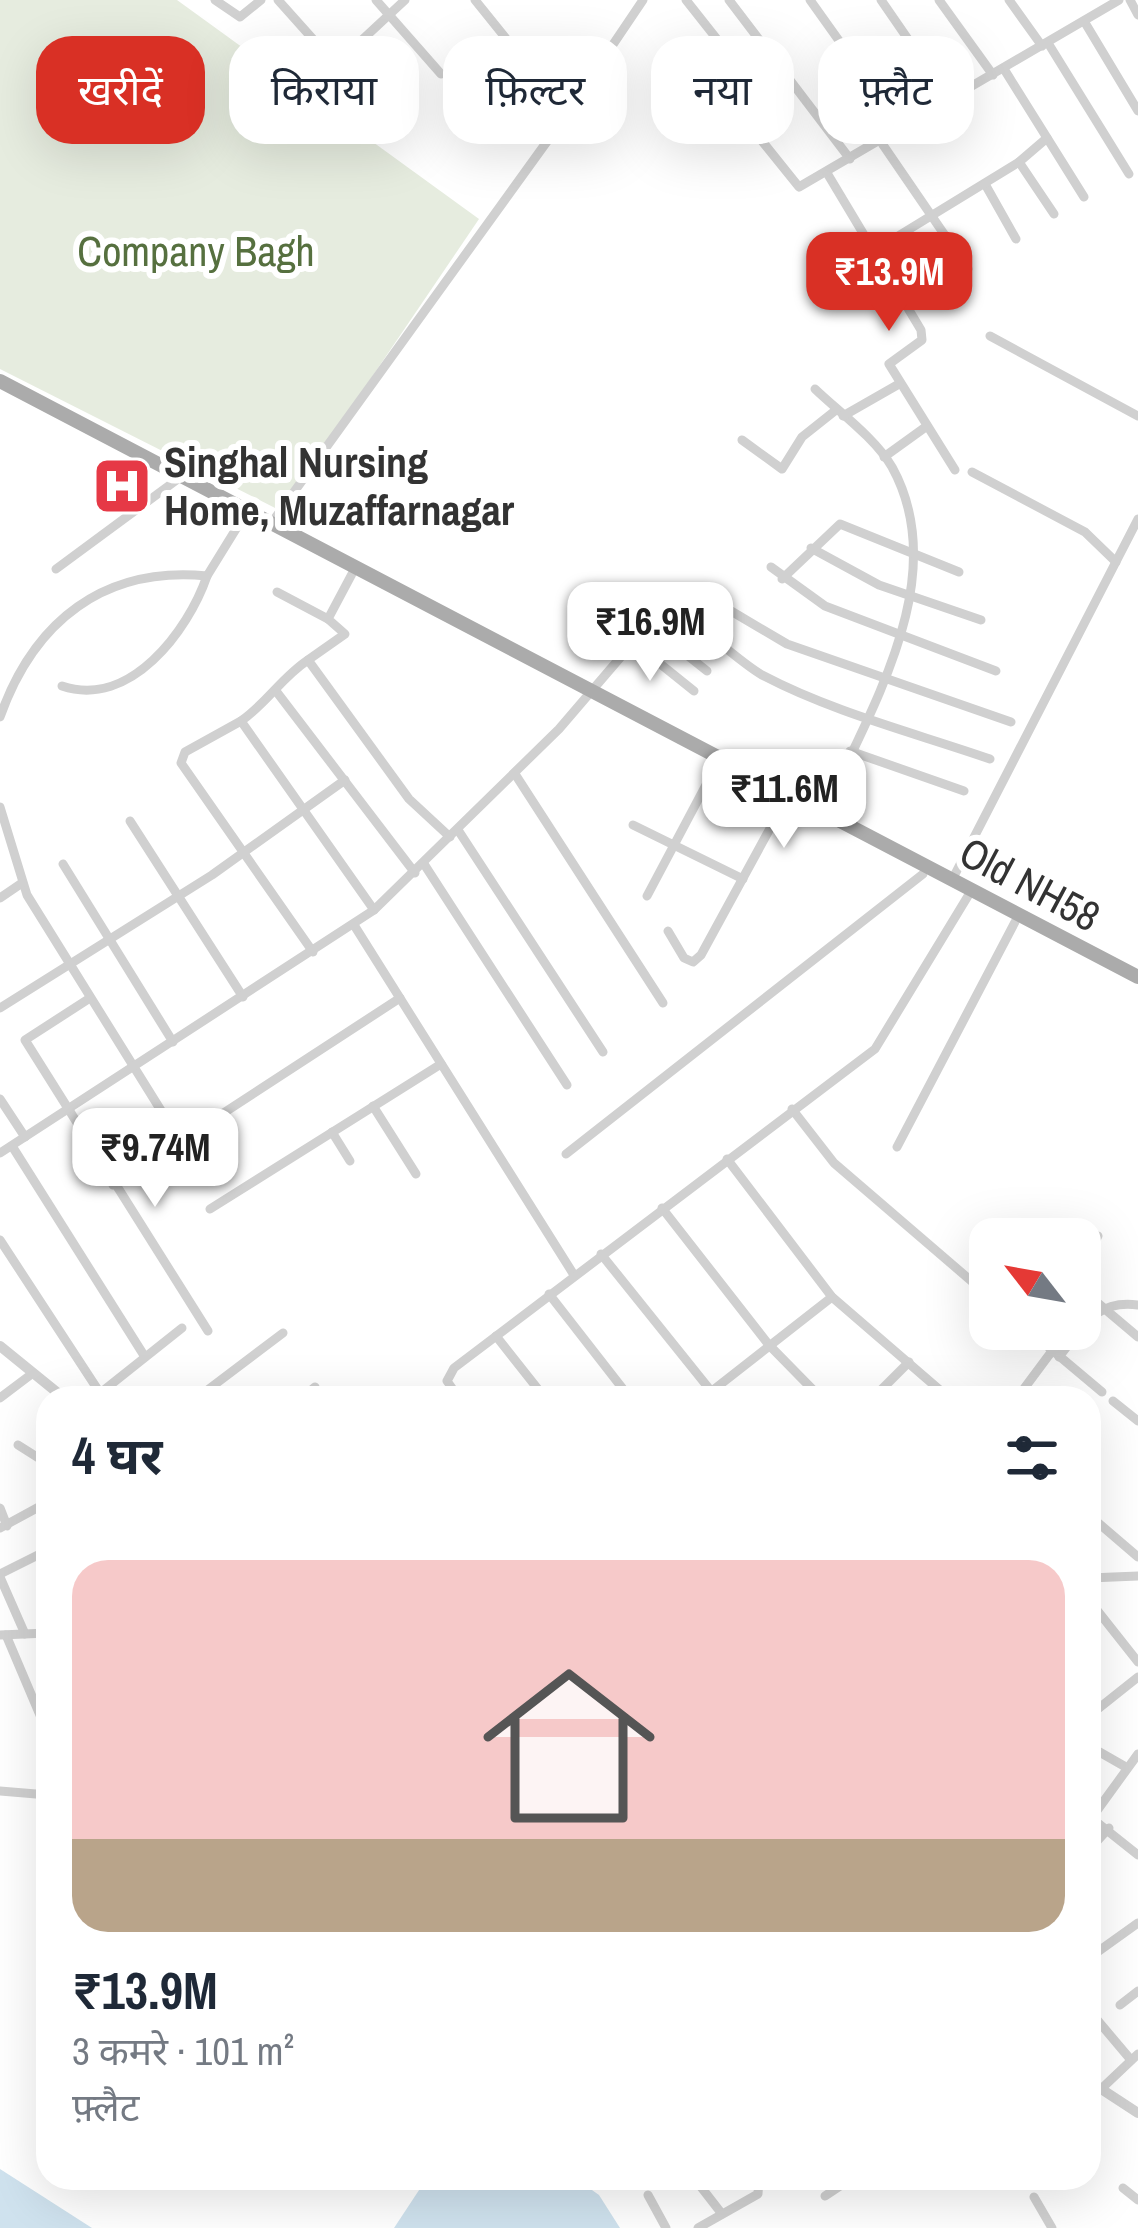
<!DOCTYPE html>
<html lang="hi">
<meta charset="utf-8">
<style>
:root{--surface:#fff;--page:#f2f2f3;--text:#1f2937;--muted:#747a83;--line:#e0e1e3;--accent:#d93025}
body{margin:0;font-family:"Archivo Narrow","Noto Sans Devanagari",sans-serif;background:var(--page);color:var(--text);height:100vh;display:flex;flex-direction:column;font-size:45px;white-space:nowrap}
*{box-sizing:border-box;margin:0}
p{font-size:39px;color:var(--muted)}
.icon{flex:none;width:66px;height:66px;fill:none;stroke:currentColor;stroke-width:2;stroke-linecap:round;stroke-linejoin:round}
.map{position:relative;flex:1;overflow:hidden}
.side{position:absolute;left:36px;top:1386px;width:1065px;height:804px;display:flex;flex-direction:column;background:var(--surface);border-radius:36px;box-shadow:0 12px 48px #0002}
.side>*{flex:none}
.top-card{position:absolute;left:36px;top:36px;width:1068px;height:108px;display:flex;gap:24px}
.needle{width:78px;rotate:301deg}
.buttons{position:absolute;left:969px;top:1218px;display:grid;gap:24px}
.buttons a{display:grid;place-items:center;width:132px;height:132px;border-radius:24px;background:var(--surface);box-shadow:0 12px 48px #0002;font-size:60px}
.price{position:absolute;translate:-50% -102px;padding:0 27px;border-radius:24px;background:#fff;color:#222;font-size:39px;line-height:78px;filter:drop-shadow(0 3px 6px #0008)}
.price::after{content:'';position:absolute;left:50%;top:72px;width:36px;height:27px;margin-left:-18px;background:inherit;clip-path:polygon(0 0,100% 0,50% 100%)}
.price.selected{background:var(--accent);color:#fff}
ul{padding:0;list-style:none}
li{display:grid;align-content:center;gap:24px;height:636px;padding:0 36px}
li+li{border-top:3px solid var(--line)}
li span{display:grid;place-items:center;height:372px;border-radius:36px;color:#555}
li>.icon{margin-inline-start:auto}
span .icon{width:216px;height:216px;fill:#fffc;stroke-width:1}
li b{font-size:51px}
h2{display:flex;justify-content:space-between;align-items:center;height:144px;padding:0 36px;font-size:51px}
.pill{padding:0 42px;border-radius:36px;background:var(--surface);box-shadow:0 12px 48px #0002;font-size:42px;line-height:108px}
.pill.selected{background:var(--accent);color:#fff}
.map>svg:first-child{display:block}
</style>
<div class="map">
<svg width="1138" height="2228" viewBox="0 0 1138 2228">
<rect width="100%" height="100%" fill="#fff"/>
<polygon fill="#e6ecdf" points="0,0 177,0 479,219 281,511 0,369"/>
<g fill="#cfe2ee">
<polygon points="0,2169 92,2228 0,2228"/>
<polygon points="427,2178 575,2178 599,2195 620,2228 394,2228"/>
</g>
<g fill="none" stroke-linecap="round" stroke-linejoin="round">
<g stroke="#d0d0d0" stroke-width="9">
<polyline points="215,0 240,17 261,0"/>
<polyline points="278,0 379,113"/>
<polyline points="376,0 441,74"/>
<polyline points="475,0 508,41 556,129"/>
<polyline points="686,0 720,43"/>
<polyline points="729,0 850,159"/>
<polyline points="810,0 902,129"/>
<polyline points="881,0 950,100"/>
<polyline points="939,0 993,75"/>
<polyline points="1009,0 1042,46"/>
<polyline points="1130,0 1138,15"/>
<polyline points="1084,21 1138,111"/>
<polyline points="1048,43 1129,174"/>
<polyline points="335,65 405,0"/>
<polyline points="704,69 799,187 1119,0"/>
<polyline points="1004,69 1084,197"/>
<polyline points="881,142 968,269"/>
<polyline points="1019,162 1047,138"/>
<polyline points="827,173 921,330 922,340 889,364 955,470"/>
<polyline points="985,184 1016,239"/>
<polyline points="872,252 1019,162 1054,214"/>
<polyline points="990,336 1138,416"/>
<path d="M 815,389 C 839,412 875,438 892,467 C 955,581 865,717 820,821"/>
<polyline points="843,416 899,384"/>
<polyline points="742,440 782,469 802,437 836,410"/>
<polyline points="884,457 927,426"/>
<polyline points="972,472 1085,532 1116,562"/>
<polyline points="273,521 556,129 643,0"/>
<polyline points="811,548 879,585 981,620"/>
<polyline points="771,567 825,606 996,671"/>
<polyline points="56,569 182,476"/>
<polyline points="353,572 328,619 345,634 308,660 409,799 450,837"/>
<polyline points="782,579 840,524 959,572"/>
<polyline points="277,592 328,619"/>
<polyline points="726,608 787,644 1011,722"/>
<polyline points="648,624 707,671"/>
<polyline points="633,642 694,691"/>
<path d="M 308,660 C 281,678 268,702 241,721 L 374,910"/>
<path d="M 62,686 C 130,709 188,631 207,576"/>
<polyline points="276,691 415,873"/>
<path d="M 0,717 C 34,621 104,566 207,576 L 249,508"/>
<polyline points="241,721 185,752 181,763 313,952"/>
<polyline points="850,751 964,791"/>
<polyline points="515,774 663,1003"/>
<polyline points="0,807 27,895 180,1141"/>
<polyline points="130,821 243,997"/>
<polyline points="633,825 743,879"/>
<polyline points="458,830 603,1052"/>
<polyline points="63,864 173,1042"/>
<polyline points="424,864 567,1085"/>
<polyline points="952,880 1138,519"/>
<polyline points="647,896 716,766"/>
<polyline points="0,898 22,883"/>
<polyline points="354,925 574,1275"/>
<polyline points="668,931 684,958 693,962 701,955 785,801"/>
<polyline points="90,998 25,1040 208,1331"/>
<polyline points="0,1008 212,875 345,780"/>
<polyline points="0,1099 25,1137"/>
<polyline points="373,1106 416,1174"/>
<polyline points="792,1109 834,1163 990,1297"/>
<polyline points="332,1132 350,1161"/>
<polyline points="12,1146 145,1357"/>
<polyline points="897,1147 1015,922"/>
<path d="M 0,1153 L 374,910 L 559,729 L 661,610 C 688,610 735,660 762,675 C 832,712 915,733 990,759"/>
<polyline points="566,1154 923,874"/>
<polyline points="727,1159 832,1297 949,1398"/>
<polyline points="113,1185 400,998"/>
<polyline points="662,1208 769,1345 821,1398"/>
<polyline points="210,1209 441,1064"/>
<polyline points="0,1240 100,1393"/>
<polyline points="601,1254 711,1391"/>
<polyline points="1080,1270 1098,1236"/>
<polyline points="1080,1288 1138,1337"/>
<polyline points="549,1294 630,1398"/>
<polyline points="1027,1329 1102,1392"/>
<polyline points="496,1336 545,1398"/>
<path d="M 1059,1357 C 1083,1327 1096,1299 1138,1305"/>
<polyline points="0,1398 33,1373"/>
<polyline points="94,1398 182,1328"/>
<polyline points="197,1398 283,1333"/>
<polyline points="302,1398 315,1387"/>
<polyline points="404,1398 404,1397"/>
<polyline points="459,1398 447,1381 454,1368 875,1049 968,896"/>
<polyline points="703,1398 832,1297"/>
<polyline points="873,1398 909,1362"/>
<polyline points="1017,1398 1052,1351"/>
<polyline points="1113,1401 1138,1421"/>
<polyline points="18,1445 48,1464"/>
<polyline points="0,1508 7,1526"/>
<polyline points="1089,1515 1138,1557"/>
<polyline points="0,1528 48,1502"/>
<polyline points="0,1574 48,1550"/>
<polyline points="0,1577 25,1634"/>
<polyline points="1089,1578 1138,1576"/>
<polyline points="1089,1600 1138,1662"/>
<polyline points="0,1635 48,1633"/>
<polyline points="6,1635 48,1734"/>
<polyline points="1089,1716 1138,1677"/>
<polyline points="1089,1746 1124,1766"/>
<polyline points="0,1791 48,1795"/>
<polyline points="1089,1816 1138,1855"/>
<polyline points="1093,1816 1138,1754"/>
<polyline points="1089,1850 1109,1828"/>
<polyline points="1089,1958 1138,1923"/>
<polyline points="1120,2005 1138,1991"/>
<polyline points="1093,2015 1131,2060"/>
<polyline points="1100,2090 1138,2054"/>
<polyline points="694,2178 722,2214"/>
<polyline points="973,2178 976,2181"/>
<polyline points="1123,2188 1138,2200"/>
<polyline points="648,2195 666,2228"/>
<polyline points="825,2196 852,2178"/>
<polyline points="1034,2197 1052,2228"/>
<polyline points="698,2228 758,2194 759,2178"/>
</g>
<g stroke="#d0d0d0" stroke-width="10">
<polyline points="0,1346 64,1398"/>
<polyline points="1089,2081 1138,2113"/>
</g>
<polyline stroke="#ababab" stroke-width="14" points="0,381 1138,977"/>
</g>
<defs>
<g id="hospital-square" transform="scale(3)"><rect x="-9" y="-9" width="18" height="18" rx="4" fill="#e63946" stroke="#fff"/><path d="M-5-5h3v3.5h4V-5h3V5h-3V1.5h-4V5h-3Z" fill="#fff"/></g>
</defs>
<g fill-rule="evenodd">
<use href="#hospital-square" x="122" y="486"/>
</g>
<g text-anchor="middle" stroke-width="12" stroke-linejoin="round" paint-order="stroke">
<g font-size="42" fill="#56703f" stroke="#fff">
<text x="196" y="266">Company Bagh</text>
</g>
<g font-size="42" font-weight="bold" fill="#333" stroke="#fff" text-anchor="start">
<text x="164" y="477">Singhal Nursing<tspan x="164" dy="48">Home, Muzaffarnagar</tspan></text>
</g>
<g font-size="42" fill="#333" stroke="#fff">
<text transform="translate(1030 884) rotate(28)" y="15">Old NH58</text>
</g>
</g>
</svg>
<div class="buttons">
<a><svg class="needle" viewBox="-14 -14 28 28"><path d="M0-13l5 13h-10z" fill="#e53935"/><path d="M0 13l5-13h-10z" fill="#747a83"/></svg></a>
</div>
<b class="price selected" style="left:889px;top:334px">₹13.9M</b>
<b class="price" style="left:650px;top:684px">₹16.9M</b>
<b class="price" style="left:784px;top:851px">₹11.6M</b>
<b class="price" style="left:155px;top:1210px">₹9.74M</b>
<div class="top-card">
<a class="pill selected">खरीदें</a>
<a class="pill">किराया</a>
<a class="pill">फ़िल्टर</a>
<a class="pill">नया</a>
<a class="pill">फ़्लैट</a>
</div>
<section class="side">
<h2>4 घर<svg class="icon" aria-label="filters" viewBox="0 0 24 24"><path d="M4 7h16M4 17h16"/><circle cx="9" cy="7" r="2"/><circle cx="15" cy="17" r="2"/></svg></h2>
<ul>
<li><span style="background:linear-gradient(#f6c9c9 75%,#b9a48a 0)"><svg class="icon" aria-label="home" viewBox="0 0 24 24"><path d="M3 11l9-7 9 7M6 9v11h12V9"/></svg></span><div><b>₹13.9M</b><p>3 कमरे · 101 m²</p><p>फ़्लैट</p></div></li>
</ul>
</section>
</div>
